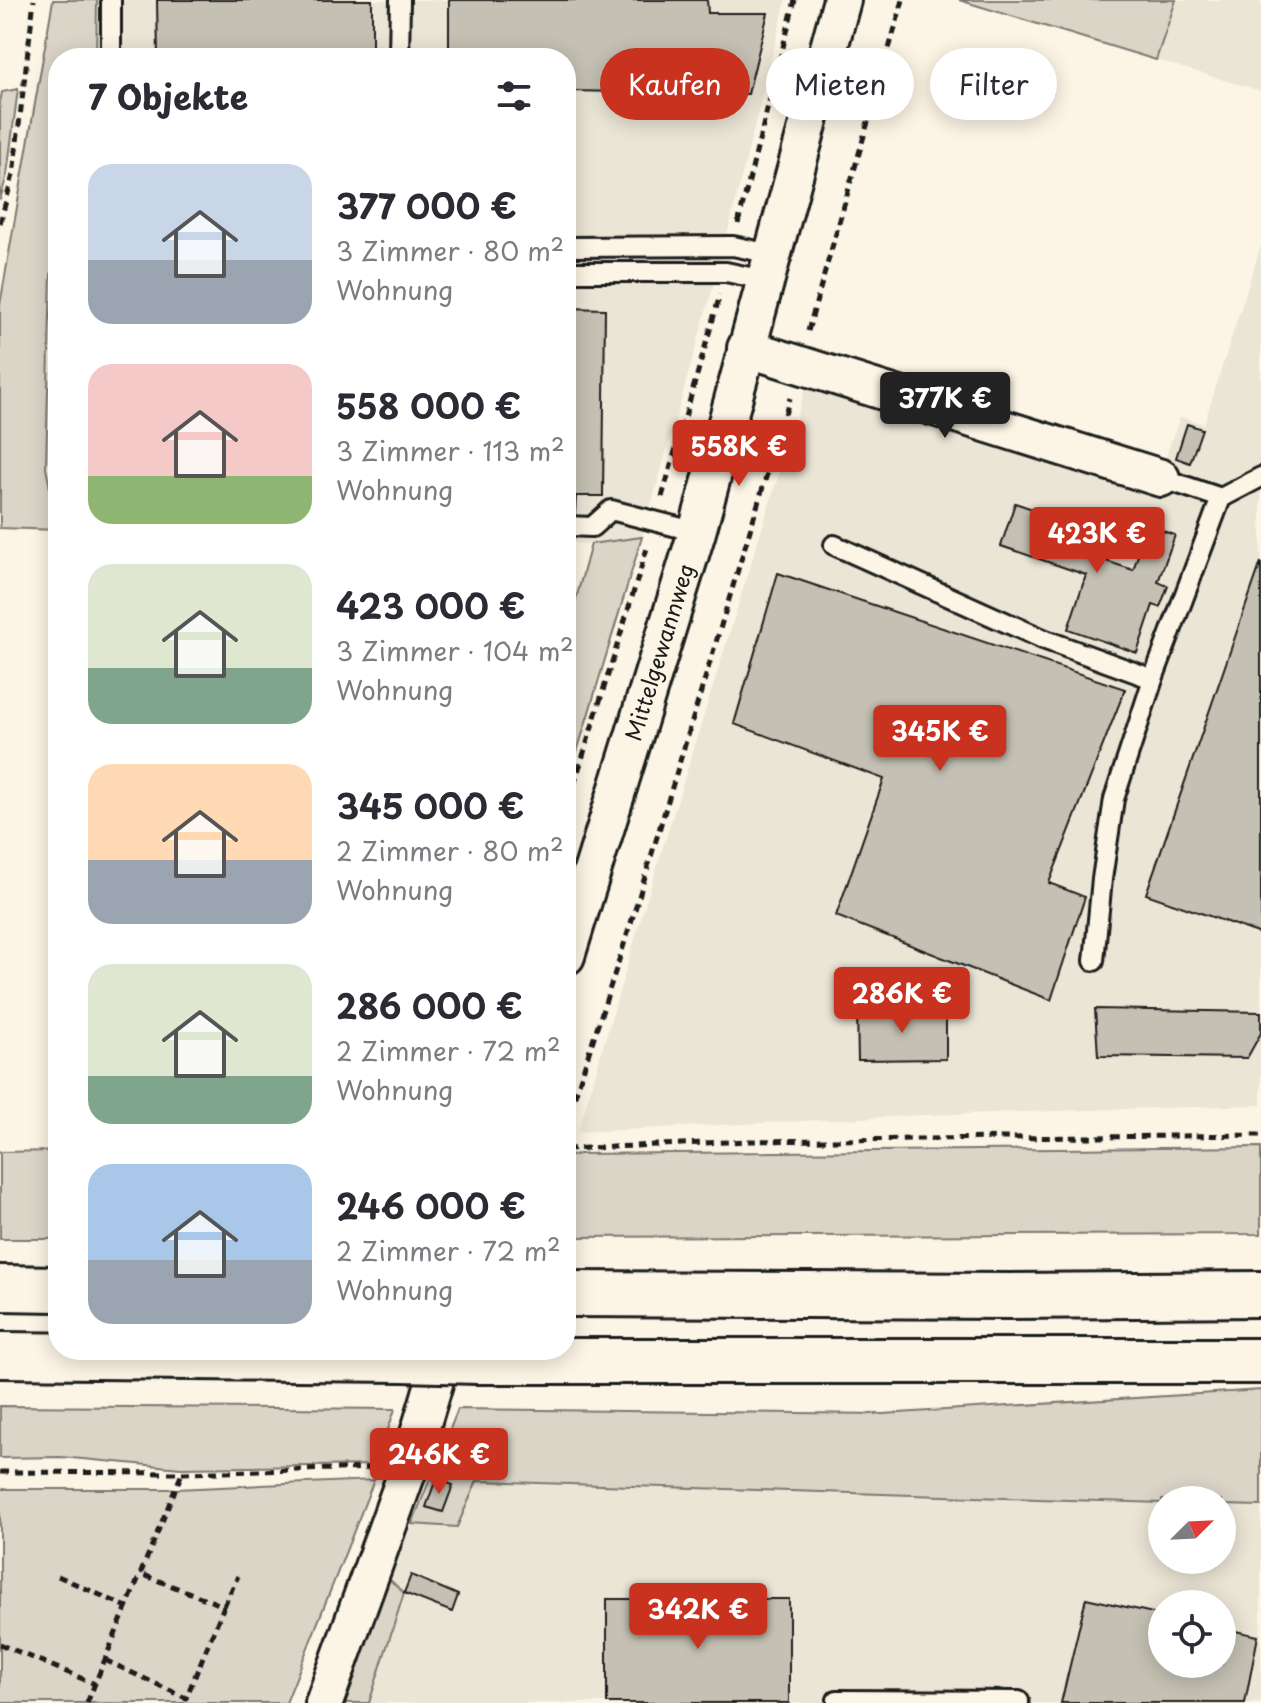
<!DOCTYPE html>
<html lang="de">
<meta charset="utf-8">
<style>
:root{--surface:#fff;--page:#f2f2f3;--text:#2b2b33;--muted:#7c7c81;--accent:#c8321e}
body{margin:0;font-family:"Playpen Sans",sans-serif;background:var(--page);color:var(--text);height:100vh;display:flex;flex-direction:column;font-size:30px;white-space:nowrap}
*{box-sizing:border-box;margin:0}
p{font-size:26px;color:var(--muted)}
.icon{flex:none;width:44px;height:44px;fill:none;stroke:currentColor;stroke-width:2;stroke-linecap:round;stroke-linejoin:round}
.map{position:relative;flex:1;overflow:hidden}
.drawer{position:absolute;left:48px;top:48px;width:528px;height:1312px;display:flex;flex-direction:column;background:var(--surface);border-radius:32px;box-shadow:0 4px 20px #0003}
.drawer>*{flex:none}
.hud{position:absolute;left:600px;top:48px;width:540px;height:72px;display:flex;gap:16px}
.needle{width:52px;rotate:66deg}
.tools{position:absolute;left:1148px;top:1486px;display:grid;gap:16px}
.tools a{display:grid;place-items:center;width:88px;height:88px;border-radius:50%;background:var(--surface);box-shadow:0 4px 20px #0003;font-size:40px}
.price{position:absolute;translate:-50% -68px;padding:0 18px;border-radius:8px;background:var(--accent);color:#fff;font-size:26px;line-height:52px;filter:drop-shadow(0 2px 4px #0008)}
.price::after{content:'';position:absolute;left:50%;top:48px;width:24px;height:18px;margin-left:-12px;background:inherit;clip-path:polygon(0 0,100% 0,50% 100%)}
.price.selected{background:#222;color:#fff}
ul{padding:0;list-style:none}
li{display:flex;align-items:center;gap:24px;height:200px;padding:0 40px}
li span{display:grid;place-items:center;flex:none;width:224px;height:160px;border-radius:24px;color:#555}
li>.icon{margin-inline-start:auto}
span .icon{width:96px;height:96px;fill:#fffc;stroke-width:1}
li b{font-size:34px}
h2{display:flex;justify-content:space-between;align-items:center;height:96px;padding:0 40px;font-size:34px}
.pill{padding:0 28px;border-radius:36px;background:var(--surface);box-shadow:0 4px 20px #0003;font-size:28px;line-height:72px}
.pill.selected{background:var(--accent);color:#fff}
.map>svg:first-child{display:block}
</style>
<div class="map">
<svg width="1261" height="1703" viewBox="0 0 1261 1703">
<rect width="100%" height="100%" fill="#fcf5e5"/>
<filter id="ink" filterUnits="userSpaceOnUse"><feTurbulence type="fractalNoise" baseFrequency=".0125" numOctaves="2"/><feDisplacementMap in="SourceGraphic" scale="16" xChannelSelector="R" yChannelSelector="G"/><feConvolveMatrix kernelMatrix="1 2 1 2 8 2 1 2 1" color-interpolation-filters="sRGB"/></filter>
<g filter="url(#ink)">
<g fill="#ebe5d6" fill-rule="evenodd">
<polygon points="70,0 786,0 721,259 642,537 591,544 566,543 566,58 61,58"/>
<polygon points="1176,0 1261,0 1261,91 1156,60"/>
<polygon points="1261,245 1261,1105 924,1115 578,1132 638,928 807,383 1156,498 1169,447 1180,417 1204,424"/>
<path d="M 476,1481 L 1162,1503 L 1162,1560 L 1222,1560 L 1222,1505 L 1261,1506 L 1261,1703 L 369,1703 L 404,1594 L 389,1579 L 412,1524 L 457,1527 ZM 1162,1604 L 1222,1604 L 1222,1664 L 1162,1664 Z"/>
</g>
<g fill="#dbd5c8" stroke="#7c7872" stroke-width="2">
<polygon points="53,0 97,0 96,58 58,58 58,265 51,274 46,468 52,498 58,504 58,530 0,528 0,305"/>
<polygon points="959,0 1176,0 1156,60"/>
<polygon points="18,89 7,174 0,200 0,102 2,92"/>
<polygon points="642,537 566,788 566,636 591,544"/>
<polygon points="1261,1147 1261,1234 566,1237 566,1157 579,1154"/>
<polygon points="58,1151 58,1239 0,1239 0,1152"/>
<polygon points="1261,1390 1261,1506 1222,1505 1222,1500 1162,1500 1162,1503 477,1481 457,1527 412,1524 458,1409 883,1414"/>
<polygon points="0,1406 395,1409 376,1465 181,1468 61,1457 0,1458"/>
<polygon points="374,1480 286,1703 0,1703 0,1489 176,1489"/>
<polygon points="389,1579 404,1593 369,1703 342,1703"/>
</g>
<g fill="#c4c0b3" stroke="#1c1c1c" stroke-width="2">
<polygon points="157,0 372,0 372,58 158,58"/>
<polygon points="449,0 707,0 708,13 768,13 748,94 566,91 566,58 449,58"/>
<polygon points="566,308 605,309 603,496 576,496 575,515 566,515"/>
<polygon points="1187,424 1202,429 1190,463 1176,458"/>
<polygon points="1015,503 1097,531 1088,555 1133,570 1148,526 1175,535 1158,582 1168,586 1160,607 1153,605 1137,653 1068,629 1086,575 1001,546"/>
<polygon points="1261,562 1261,934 1146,894"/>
<polygon points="778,573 1125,689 1049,883 1085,897 1051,1000 836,916 884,779 734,724"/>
<polygon points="1095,1009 1261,1012 1261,1033 1247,1058 1098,1056"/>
<polygon points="946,1010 946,1059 858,1060 857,1011"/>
<polygon points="436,1479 453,1485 443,1512 426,1507"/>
<polygon points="411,1575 458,1595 452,1612 404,1593"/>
<polygon points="1086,1598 1162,1615 1162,1664 1222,1664 1222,1628 1258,1636 1245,1703 1061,1703"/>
<rect x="607" y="1599" width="182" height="104"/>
</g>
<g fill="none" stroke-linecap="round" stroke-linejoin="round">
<g stroke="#1c1c1c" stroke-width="24">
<g id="lane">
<polyline points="111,58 111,0"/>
<polyline points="399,58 400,0"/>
<polyline points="566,247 733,246 771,254"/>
<polyline points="566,272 726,272 764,280"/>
<polyline points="1221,498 1261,477"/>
<polyline points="566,526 592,527 611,510 697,532"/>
<polyline points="834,545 1043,639 1153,679"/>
<polyline points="1094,961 1102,879 1114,799 1153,679 1221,498 1161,478"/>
<polyline points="837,1703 837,1700 1019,1701 1019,1703"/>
</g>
</g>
<g stroke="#1c1c1c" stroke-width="42">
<g id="street">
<polyline points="746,348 1161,478"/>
<path id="s1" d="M 566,956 L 697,532 L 842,0"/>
<polyline points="324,1703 409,1467 444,1350"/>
</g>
</g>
<g stroke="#1c1c1c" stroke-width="50">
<g id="highway">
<polyline points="0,1288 58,1289"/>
<polyline points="566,1294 1011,1296 1261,1294"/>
<polyline points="0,1355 403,1359"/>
<polyline points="478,1361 1261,1361"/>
</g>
</g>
<g stroke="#1c1c1c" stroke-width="5" stroke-dasharray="8 6" stroke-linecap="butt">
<polyline points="0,223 13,175 34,0"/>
<polyline points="738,224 795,0"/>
<polyline points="808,331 903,0"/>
<polyline points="662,497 720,295"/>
<polyline points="566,811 648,545"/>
<polyline points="566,1123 630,926 790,398"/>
<polyline points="566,1149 750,1141 1261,1135"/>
<polyline points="0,1472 182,1473 375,1468"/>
<polyline points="58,1576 127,1607"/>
<polyline points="224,1606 238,1576"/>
<polyline points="0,1644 95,1684"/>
<polyline points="105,1660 186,1698 224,1606 141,1574"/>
<polyline points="87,1703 182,1473"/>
</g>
<use href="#lane" stroke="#fcf5e5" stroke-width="18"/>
<use href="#street" stroke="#fcf5e5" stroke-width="36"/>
<use href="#highway" stroke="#fcf5e5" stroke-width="44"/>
<g stroke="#1c1c1c" stroke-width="50" stroke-linecap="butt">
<polyline id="highway-bridge" points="403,1359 478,1361"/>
</g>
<use href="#highway-bridge" stroke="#fcf5e5" stroke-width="44"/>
</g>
</g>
<g text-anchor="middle" stroke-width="6" stroke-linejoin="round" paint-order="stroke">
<g font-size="22" fill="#1c1c1c" stroke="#fcf5e5">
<text dy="8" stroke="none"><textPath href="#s1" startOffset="318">Mittelgewannweg</textPath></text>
</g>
</g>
</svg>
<div class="tools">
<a><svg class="needle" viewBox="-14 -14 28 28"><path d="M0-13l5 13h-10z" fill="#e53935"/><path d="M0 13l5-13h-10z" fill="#7c7c81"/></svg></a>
<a><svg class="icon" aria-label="locate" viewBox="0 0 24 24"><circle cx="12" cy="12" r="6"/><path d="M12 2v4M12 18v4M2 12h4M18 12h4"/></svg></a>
</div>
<b class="price selected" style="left:945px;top:440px">377K €</b>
<b class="price" style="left:739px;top:488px">558K €</b>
<b class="price" style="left:1097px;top:575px">423K €</b>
<b class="price" style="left:940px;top:773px">345K €</b>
<b class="price" style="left:902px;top:1035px">286K €</b>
<b class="price" style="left:439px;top:1496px">246K €</b>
<b class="price" style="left:698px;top:1651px">342K €</b>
<div class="hud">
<a class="pill selected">Kaufen</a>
<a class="pill">Mieten</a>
<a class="pill">Filter</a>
</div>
<section class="drawer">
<h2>7 Objekte<svg class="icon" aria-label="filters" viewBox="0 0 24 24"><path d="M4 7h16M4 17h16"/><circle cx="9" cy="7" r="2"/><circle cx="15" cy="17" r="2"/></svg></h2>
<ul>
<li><span style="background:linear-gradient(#c9d6e8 60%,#9aa5b1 0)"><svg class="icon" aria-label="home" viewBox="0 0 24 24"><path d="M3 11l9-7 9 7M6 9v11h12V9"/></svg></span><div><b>377 000 €</b><p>3 Zimmer · 80 m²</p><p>Wohnung</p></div></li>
<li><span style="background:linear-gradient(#f6c9c9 70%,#8fb573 0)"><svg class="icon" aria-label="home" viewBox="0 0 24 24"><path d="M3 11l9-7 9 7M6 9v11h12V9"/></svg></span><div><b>558 000 €</b><p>3 Zimmer · 113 m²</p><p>Wohnung</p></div></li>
<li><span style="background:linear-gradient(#dfe7d0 65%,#7fa58c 0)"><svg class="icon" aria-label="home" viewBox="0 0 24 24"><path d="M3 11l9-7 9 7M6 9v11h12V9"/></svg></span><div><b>423 000 €</b><p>3 Zimmer · 104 m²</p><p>Wohnung</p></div></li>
<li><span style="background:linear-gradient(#ffd9b3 60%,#9aa5b1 0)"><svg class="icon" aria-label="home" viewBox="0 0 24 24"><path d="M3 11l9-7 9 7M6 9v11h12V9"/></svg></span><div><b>345 000 €</b><p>2 Zimmer · 80 m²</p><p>Wohnung</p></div></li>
<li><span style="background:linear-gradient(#dfe7d0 70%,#7fa58c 0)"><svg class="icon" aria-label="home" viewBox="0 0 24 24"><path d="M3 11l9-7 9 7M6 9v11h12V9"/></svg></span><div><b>286 000 €</b><p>2 Zimmer · 72 m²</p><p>Wohnung</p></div></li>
<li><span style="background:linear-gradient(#a9c7e8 60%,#9aa5b1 0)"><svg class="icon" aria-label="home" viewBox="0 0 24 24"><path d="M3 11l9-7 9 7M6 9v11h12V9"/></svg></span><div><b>246 000 €</b><p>2 Zimmer · 72 m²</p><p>Wohnung</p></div></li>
</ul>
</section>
</div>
